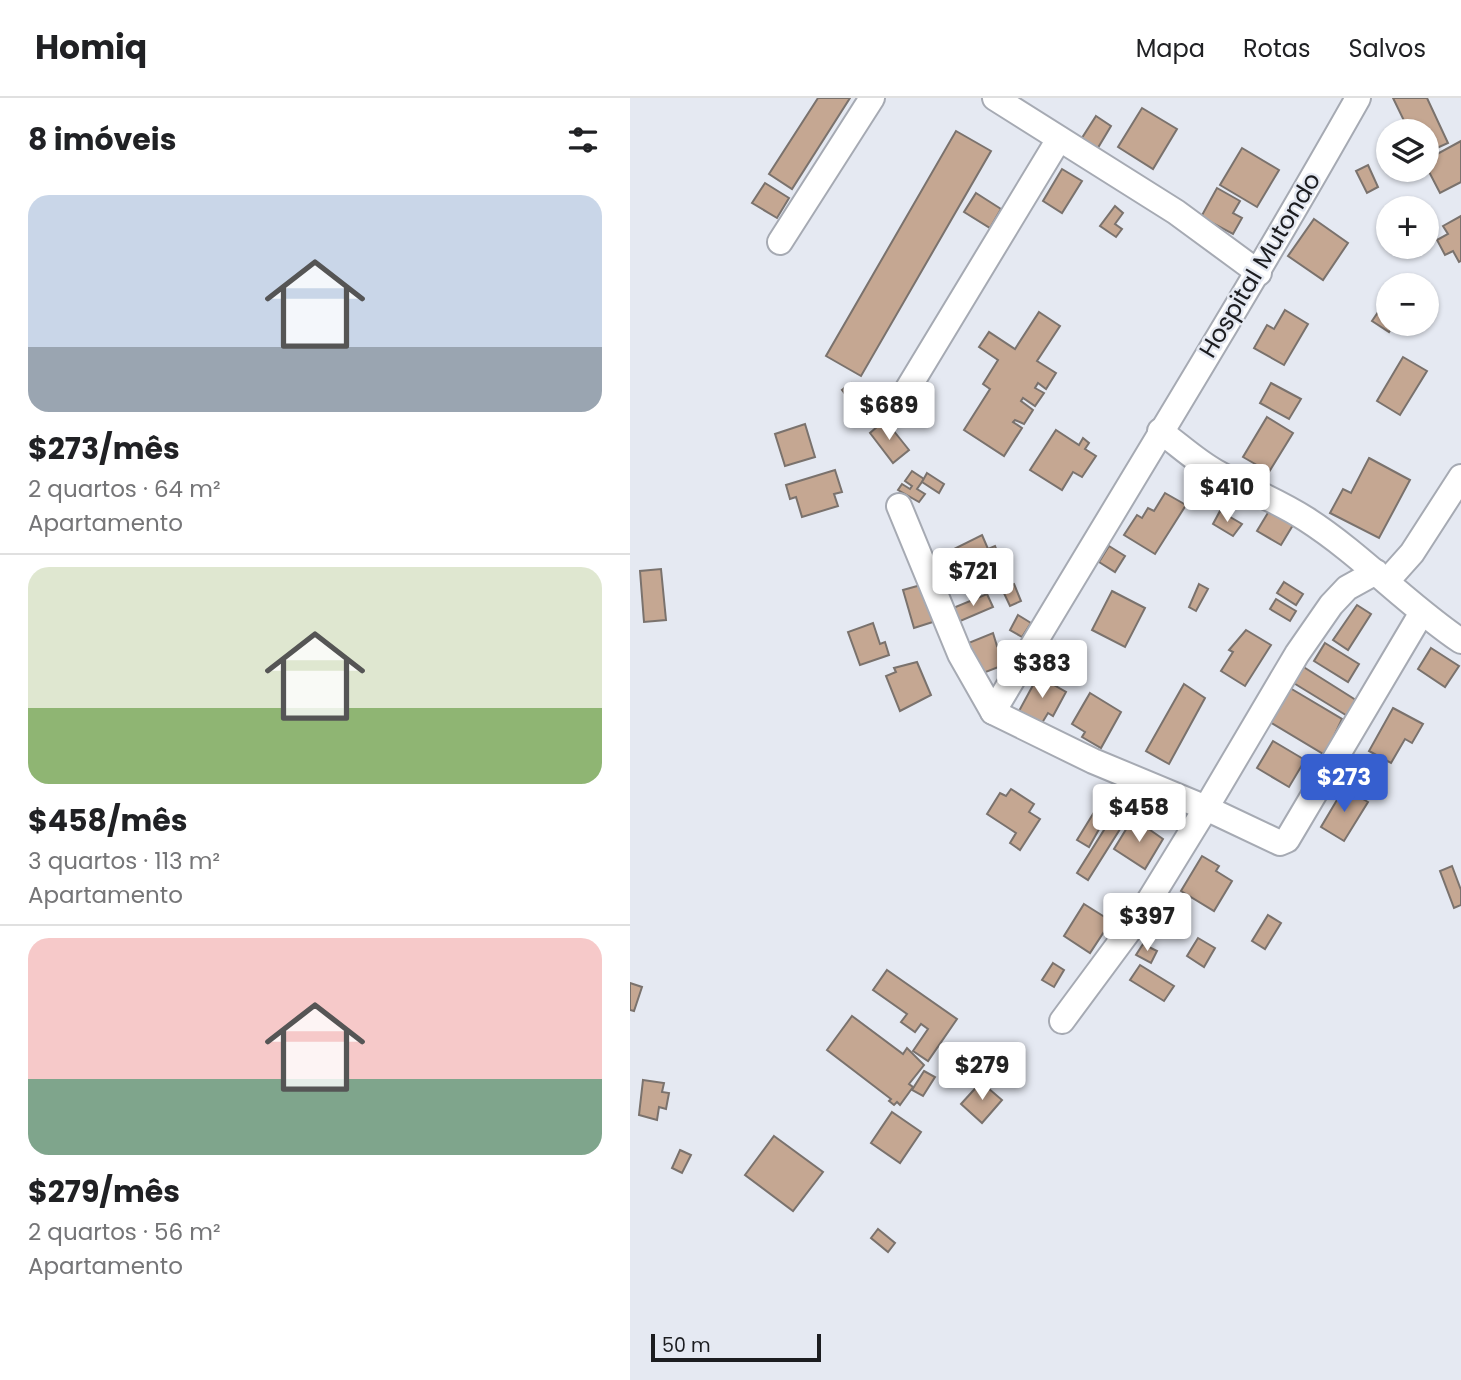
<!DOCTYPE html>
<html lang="pt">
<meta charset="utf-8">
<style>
:root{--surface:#fff;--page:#f6f6f6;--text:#202124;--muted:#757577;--line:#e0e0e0;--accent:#365fcf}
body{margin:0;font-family:Poppins,sans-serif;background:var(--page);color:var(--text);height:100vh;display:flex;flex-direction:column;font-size:26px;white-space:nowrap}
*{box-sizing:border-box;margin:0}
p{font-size:23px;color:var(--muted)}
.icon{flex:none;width:38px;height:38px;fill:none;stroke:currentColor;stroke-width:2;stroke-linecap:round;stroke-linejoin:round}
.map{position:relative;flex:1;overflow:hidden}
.sheet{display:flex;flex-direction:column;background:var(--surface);width:630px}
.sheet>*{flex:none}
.buttons{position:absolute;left:746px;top:21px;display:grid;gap:14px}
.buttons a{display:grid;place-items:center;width:63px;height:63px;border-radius:50%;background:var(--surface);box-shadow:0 2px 5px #0004;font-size:35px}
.scale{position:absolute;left:21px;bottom:18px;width:170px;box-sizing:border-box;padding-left:7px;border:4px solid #1c1d20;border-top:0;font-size:19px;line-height:24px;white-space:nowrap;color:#1c1d20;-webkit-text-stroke:5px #e5e9f2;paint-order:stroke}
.price{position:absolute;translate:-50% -60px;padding:0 16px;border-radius:7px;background:#fff;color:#222;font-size:23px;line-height:46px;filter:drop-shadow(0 2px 4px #0008)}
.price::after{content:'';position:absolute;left:50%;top:42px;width:21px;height:16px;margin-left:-10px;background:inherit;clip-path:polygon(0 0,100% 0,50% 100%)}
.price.selected{background:var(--accent);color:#fff}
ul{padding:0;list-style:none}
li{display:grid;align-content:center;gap:14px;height:371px;padding:0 28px}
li+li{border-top:2px solid var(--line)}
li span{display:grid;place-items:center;height:217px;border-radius:21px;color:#555}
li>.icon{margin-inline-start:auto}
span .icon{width:126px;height:126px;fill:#fffc;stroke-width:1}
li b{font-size:30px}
h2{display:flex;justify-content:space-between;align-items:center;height:84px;padding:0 28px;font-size:30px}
header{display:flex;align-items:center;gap:42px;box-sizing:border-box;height:98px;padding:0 35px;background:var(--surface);border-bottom:2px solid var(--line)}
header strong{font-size:33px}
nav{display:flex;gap:38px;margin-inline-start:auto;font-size:24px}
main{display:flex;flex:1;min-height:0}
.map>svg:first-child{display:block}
</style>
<header>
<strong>Homiq</strong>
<nav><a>Mapa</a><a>Rotas</a><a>Salvos</a></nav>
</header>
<main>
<section class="sheet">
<h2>8 imóveis<svg class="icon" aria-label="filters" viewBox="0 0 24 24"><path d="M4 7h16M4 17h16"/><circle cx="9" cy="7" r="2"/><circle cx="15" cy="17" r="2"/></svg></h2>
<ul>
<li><span style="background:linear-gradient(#c9d6e8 70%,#9aa5b1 0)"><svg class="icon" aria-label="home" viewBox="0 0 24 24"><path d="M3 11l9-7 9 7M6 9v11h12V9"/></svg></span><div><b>$273/mês</b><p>2 quartos · 64 m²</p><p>Apartamento</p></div></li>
<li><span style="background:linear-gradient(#dfe7d0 65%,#8fb573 0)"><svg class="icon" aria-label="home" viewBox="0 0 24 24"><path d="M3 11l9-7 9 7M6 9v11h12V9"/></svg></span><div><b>$458/mês</b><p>3 quartos · 113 m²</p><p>Apartamento</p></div></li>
<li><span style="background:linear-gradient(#f6c9c9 65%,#7fa58c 0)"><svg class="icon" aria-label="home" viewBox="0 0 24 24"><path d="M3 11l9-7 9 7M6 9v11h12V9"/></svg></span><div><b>$279/mês</b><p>2 quartos · 56 m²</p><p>Apartamento</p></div></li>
</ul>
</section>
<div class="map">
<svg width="831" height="1282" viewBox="0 0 831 1282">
<rect width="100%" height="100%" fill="#e5e9f2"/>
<g fill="#c5a792" stroke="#7a726d" stroke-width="2">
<polygon points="188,0 220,0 162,91 139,76"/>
<polygon points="763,0 797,0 818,45 796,55 796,33 779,33"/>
<polygon points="512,10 547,31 523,71 488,49"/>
<polygon points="466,18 481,28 466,53 450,43"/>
<polygon points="326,33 361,53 231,278 196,258"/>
<polygon points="831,43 831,84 810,95 796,68 796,62"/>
<polygon points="612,50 649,72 627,109 590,87"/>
<polygon points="738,67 748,89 737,95 726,73"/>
<polygon points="432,71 452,83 432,115 413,103"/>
<polygon points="135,85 159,100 147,120 122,105"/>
<polygon points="587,90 610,103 603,115 612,120 603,136 571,119"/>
<polygon points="346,95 371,111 360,130 334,114"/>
<polygon points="485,108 493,115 485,126 492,131 486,139 470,128"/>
<polygon points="831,118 831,163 829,164 823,153 815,157 807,142 818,136 813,128"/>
<polygon points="684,121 718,145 693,182 658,158"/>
<polygon points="755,204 758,205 758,226 764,226 759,234 742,223"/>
<polygon points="655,212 678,226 654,267 624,250 637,227 644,231"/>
<polygon points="409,214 430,228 407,263 426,275 416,291 408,285 405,290 414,295 405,308 393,300 391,303 403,312 394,326 385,322 383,324 392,330 374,358 334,332 360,291 353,286 368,262 349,249 359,234 385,251"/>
<polygon points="773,259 797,273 770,317 747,303"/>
<polygon points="221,285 239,303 227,312 212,292"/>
<polygon points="641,285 671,301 659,321 630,305"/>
<polygon points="637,319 663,335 639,374 613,359"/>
<polygon points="255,322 279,352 263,365 240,335"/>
<polygon points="175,326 185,359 155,368 145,336"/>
<polygon points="426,332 449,347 453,340 459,345 455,351 466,358 452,379 443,374 432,392 400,372"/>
<polygon points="739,360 780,382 749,440 700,415 713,391 721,395"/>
<polygon points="205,372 212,394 204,396 208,408 172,419 166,399 160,401 156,387"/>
<polygon points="282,373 294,381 287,391 295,396 289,404 268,392 272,386 280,391 282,388 275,383"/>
<polygon points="297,375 314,386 309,395 292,384"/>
<polygon points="535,395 556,407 525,456 494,437 507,417 512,420 518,410 524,413"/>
<polygon points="590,413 612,426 603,438 583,426"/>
<polygon points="639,413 663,427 651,447 627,433"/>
<polygon points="352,437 358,451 365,448 369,458 326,477 324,472 309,479 300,463"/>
<polygon points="479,448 495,458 485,474 469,464"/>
<polygon points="31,471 36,522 14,524 10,473"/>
<polygon points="654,484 673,496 666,507 647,495"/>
<polygon points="298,485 309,522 284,530 273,492"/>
<polygon points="384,486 391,503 380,508 372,491"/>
<polygon points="569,486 578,491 566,513 559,509"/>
<polygon points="482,493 515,510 495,549 462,532"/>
<polygon points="357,496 363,509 328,524 323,510"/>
<polygon points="646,501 666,513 660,523 640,511"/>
<polygon points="727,507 741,516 718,552 703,542"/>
<polygon points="388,517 401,525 392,539 380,532"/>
<polygon points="243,525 250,546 255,544 259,557 230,567 218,534"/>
<polygon points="616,532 641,547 615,588 591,573 603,554 599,552"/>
<polygon points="363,535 367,548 371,546 374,553 379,551 384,563 348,577 336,546"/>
<polygon points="695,545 729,566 718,584 684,563"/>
<polygon points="801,550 829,568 815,589 788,571"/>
<polygon points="287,564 301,597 270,613 256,578 266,574 264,570"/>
<polygon points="672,568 729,604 719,619 662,584"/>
<polygon points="408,578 436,594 423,618 418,615 412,625 389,613"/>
<polygon points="554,586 575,600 539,666 516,653"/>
<polygon points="660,590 712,621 695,657 640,624"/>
<polygon points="460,595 491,614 471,650 452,639 455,634 442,626"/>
<polygon points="763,610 793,626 782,645 775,641 761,665 739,653"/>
<polygon points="643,643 675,662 659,689 627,670"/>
<polygon points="714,690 738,704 714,743 691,729"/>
<polygon points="381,691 404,706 399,714 410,721 390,752 380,745 386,735 357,716 370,695 376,698"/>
<polygon points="491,705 502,712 458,782 447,775"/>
<polygon points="466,711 477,717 459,749 447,742"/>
<polygon points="503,720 533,741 515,771 484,751"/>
<polygon points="572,758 589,768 586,773 602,783 584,813 551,793"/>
<polygon points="822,768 831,792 831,807 824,810 810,773"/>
<polygon points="454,806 481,823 460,855 434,838"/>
<polygon points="638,817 651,825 635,851 622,843"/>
<polygon points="568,840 585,850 574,869 557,858"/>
<polygon points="513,846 527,853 521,865 506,857"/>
<polygon points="423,865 434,872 424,889 412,882"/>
<polygon points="510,867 544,888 534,903 500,882"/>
<polygon points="257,872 327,921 298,963 283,953 298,931 291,926 285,934 271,924 277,916 243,892"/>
<polygon points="0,885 12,889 4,913 0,912"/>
<polygon points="222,918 273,956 277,950 294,967 279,986 283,989 270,1007 267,1004 264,1007 259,1003 261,1001 197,952"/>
<polygon points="294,973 305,979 293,998 282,992"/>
<polygon points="13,982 34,985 32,994 39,995 36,1011 29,1009 27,1022 9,1017"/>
<polygon points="351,984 372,1002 352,1025 331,1006"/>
<polygon points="262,1014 291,1034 270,1065 241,1045"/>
<polygon points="144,1038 193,1074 163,1113 115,1077"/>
<polygon points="50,1052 61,1057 52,1075 42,1070"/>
<polygon points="248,1131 265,1145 258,1154 241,1140"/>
</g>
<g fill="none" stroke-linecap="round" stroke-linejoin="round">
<g stroke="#a6aab3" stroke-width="28">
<g id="minor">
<polyline points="365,0 546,114 629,175"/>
<polyline points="150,144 242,0"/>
<polyline points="271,302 429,41"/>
<path d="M 530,333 C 548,346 566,363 586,374 C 616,391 647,402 676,421 C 732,457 776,506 831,543"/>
<polyline points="269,408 330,556 363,614 463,663 576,710 667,556 701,507 717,490 746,474"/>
<polyline points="757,483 782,455 831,379"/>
<path d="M 363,614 C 485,409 611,207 728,0"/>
<polyline points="432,923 509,819 576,710 650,745 657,742 791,516"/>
</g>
</g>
<use href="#minor" stroke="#fff" stroke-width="24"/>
</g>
<g text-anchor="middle" stroke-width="5" stroke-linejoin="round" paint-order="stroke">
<g font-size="24" fill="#1c1d20" stroke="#e5e9f2">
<text transform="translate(630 167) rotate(-59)" y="8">Hospital Mutondo</text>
</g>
</g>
</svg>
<div class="buttons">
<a><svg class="icon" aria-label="layers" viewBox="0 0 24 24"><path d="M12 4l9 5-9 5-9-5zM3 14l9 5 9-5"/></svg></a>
<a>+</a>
<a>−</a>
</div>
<div class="scale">50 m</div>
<b class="price" style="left:259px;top:344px">$689</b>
<b class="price" style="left:597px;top:426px">$410</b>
<b class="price" style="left:343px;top:510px">$721</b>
<b class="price" style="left:412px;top:602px">$383</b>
<b class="price selected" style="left:714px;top:716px">$273</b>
<b class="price" style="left:509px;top:746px">$458</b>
<b class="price" style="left:517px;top:855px">$397</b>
<b class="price" style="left:352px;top:1004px">$279</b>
</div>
</main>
